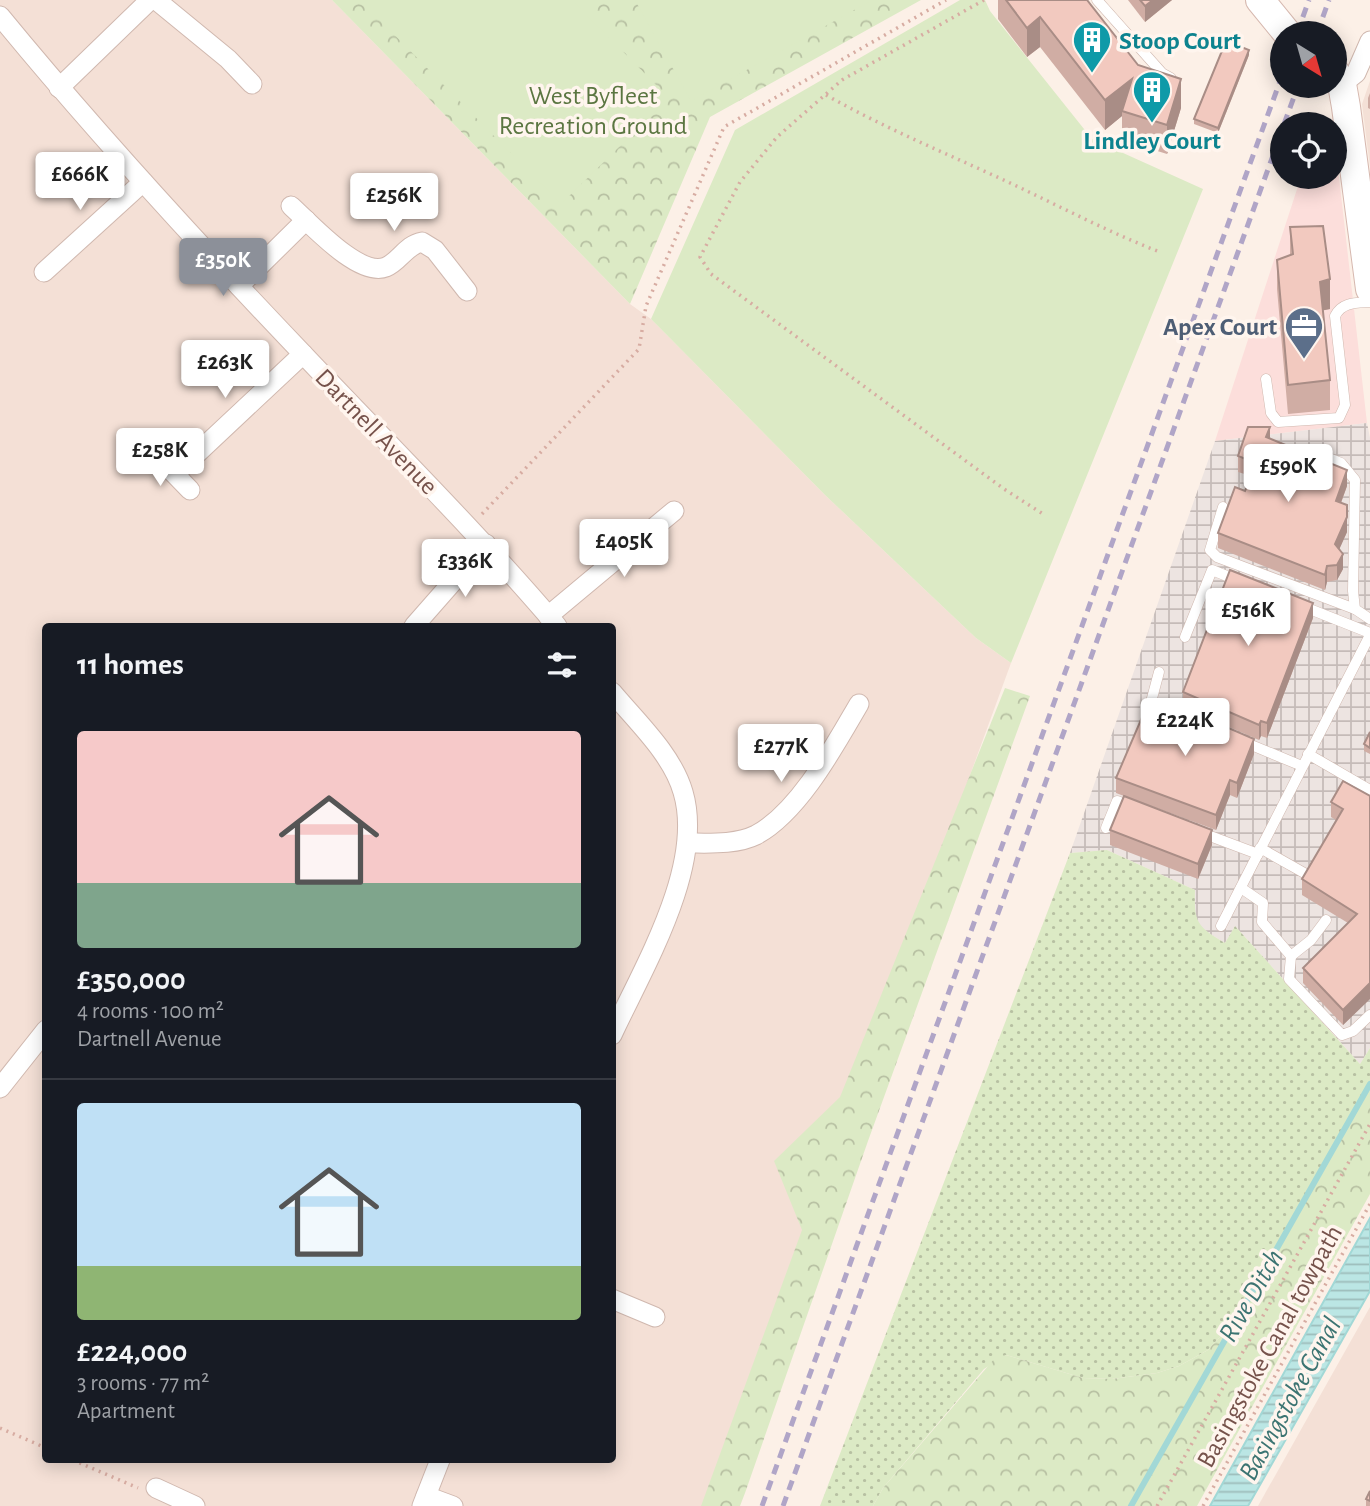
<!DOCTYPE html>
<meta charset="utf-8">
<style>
:root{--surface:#171b24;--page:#242831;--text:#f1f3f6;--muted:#9ea1a6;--line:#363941;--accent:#8c9099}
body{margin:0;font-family:"Alegreya Sans",sans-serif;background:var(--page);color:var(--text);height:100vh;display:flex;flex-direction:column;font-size:26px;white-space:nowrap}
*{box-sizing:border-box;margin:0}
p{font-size:23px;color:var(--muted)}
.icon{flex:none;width:38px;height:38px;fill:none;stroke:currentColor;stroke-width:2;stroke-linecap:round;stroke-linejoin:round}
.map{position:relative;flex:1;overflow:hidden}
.sheet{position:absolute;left:42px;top:623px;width:574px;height:840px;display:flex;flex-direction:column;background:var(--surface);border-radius:7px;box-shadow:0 4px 18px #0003}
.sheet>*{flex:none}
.needle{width:46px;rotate:143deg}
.controls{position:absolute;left:1270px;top:21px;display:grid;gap:14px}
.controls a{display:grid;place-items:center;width:77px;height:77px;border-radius:50%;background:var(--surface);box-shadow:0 4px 18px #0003;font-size:35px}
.price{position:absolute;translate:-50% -60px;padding:0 16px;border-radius:7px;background:#fff;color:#222;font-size:23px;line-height:46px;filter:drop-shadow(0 2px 4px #0008)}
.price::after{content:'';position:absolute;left:50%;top:42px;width:21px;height:16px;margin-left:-10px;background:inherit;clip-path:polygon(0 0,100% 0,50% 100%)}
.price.on{background:var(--accent);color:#fff}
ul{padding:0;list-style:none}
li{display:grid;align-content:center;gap:14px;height:371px;padding:0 35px}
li+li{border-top:2px solid var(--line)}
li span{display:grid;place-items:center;height:217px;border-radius:7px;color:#555}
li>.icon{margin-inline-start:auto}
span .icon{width:126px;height:126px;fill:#fffc;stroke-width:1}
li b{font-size:30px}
h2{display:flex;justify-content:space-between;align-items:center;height:84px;padding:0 35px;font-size:30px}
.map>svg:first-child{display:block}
</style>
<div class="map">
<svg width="1370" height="1506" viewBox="0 0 1370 1506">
<defs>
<pattern id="industrial-grid" width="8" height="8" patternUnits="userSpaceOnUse" patternTransform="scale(1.75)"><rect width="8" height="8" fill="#ede4e1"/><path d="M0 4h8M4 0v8" fill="none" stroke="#c5bbb8"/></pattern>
<pattern id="grass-dots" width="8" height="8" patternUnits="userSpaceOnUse" patternTransform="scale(1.75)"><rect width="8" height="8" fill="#dceac5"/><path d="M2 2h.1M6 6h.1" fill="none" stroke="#b7c0a2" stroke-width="1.8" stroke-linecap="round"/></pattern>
<pattern id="forest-crowns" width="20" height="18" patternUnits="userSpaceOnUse" patternTransform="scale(1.75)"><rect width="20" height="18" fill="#dceac5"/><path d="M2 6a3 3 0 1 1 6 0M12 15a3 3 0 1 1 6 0" fill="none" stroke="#b7c0a2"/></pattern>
<pattern id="water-rules" width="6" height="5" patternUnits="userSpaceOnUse" patternTransform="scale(1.75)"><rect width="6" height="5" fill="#bbe6e4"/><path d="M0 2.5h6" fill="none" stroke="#9dbdbb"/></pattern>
</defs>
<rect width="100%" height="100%" fill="#fcf0e7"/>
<g fill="#f4e0d6" fill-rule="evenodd">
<path d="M 0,0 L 332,0 L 630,304 L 651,319 L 825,495 L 976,638 L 1011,663 L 703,1506 L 0,1506 ZM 46,626 L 612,626 L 612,1460 L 46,1460 Z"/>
<polygon points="1370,81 1370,167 1362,104"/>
<polygon points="1370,1307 1370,1506 1258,1506 1348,1346"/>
</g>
<polygon fill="#fcdedb" points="1335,142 1367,423 1215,441 1301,177 1335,177"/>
<polygon fill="url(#industrial-grid)" points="1367,423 1370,438 1370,1048 1360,1064 1235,926 1225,943 1200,928 1194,912 1195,890 1107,850 1070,853 1215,441"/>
<path fill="url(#grass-dots)" d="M 1107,850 L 1195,890 C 1194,923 1197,926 1225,943 L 1235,926 L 1360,1064 L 1370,1048 L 1370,1088 L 1241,1314 L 1208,1350 L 1179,1366 L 1157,1373 L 1112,1379 L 1083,1378 L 1006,1355 L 984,1369 L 883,1488 L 873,1506 L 820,1506 L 1070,853 Z"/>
<g fill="url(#forest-crowns)">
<polygon points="332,0 921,0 710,117 630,304"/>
<polygon points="1005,688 1030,696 868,1141 745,1493 740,1506 701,1506 802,1230 774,1161 840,1097"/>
<polygon points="1370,1088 1370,1194 1197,1506 873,1506 883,1488 995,1358 1006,1355 1083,1378 1112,1379 1157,1373 1179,1366 1208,1350 1241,1314"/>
</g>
<g fill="#dceac5">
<polygon points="384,0 572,0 669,98 561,204 372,12"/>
<polygon points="635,0 872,0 691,101"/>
<polygon points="960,0 985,0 990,11 1092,139 1203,189 1011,663 976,638 825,495 651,319 735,130"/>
</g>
<polygon fill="url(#water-rules)" stroke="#a2d8d6" stroke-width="2" points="1370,1218 1370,1291 1248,1506 1210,1506"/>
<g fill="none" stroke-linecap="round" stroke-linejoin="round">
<polyline stroke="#a2d8d6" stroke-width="6" points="1131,1506 1370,1084"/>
<g stroke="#d0b8af" stroke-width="11">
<g id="lane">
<polyline points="1097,0 1162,73 1171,78"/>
<path d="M 1266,379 L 1271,413 L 1278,422 L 1339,418 L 1345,405 L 1335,316 C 1342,302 1356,303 1370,302"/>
<polyline points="1316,453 1341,463 1355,480 1353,591 1355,609 1370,619"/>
<polyline points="1223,507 1210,550 1217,557 1355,609"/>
<polyline points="1302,606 1370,633"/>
<polyline points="1185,637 1212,570 1239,581"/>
<polyline points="1159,672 1151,702 1185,717"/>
<polyline points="1244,742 1302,766"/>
<polyline points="1308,754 1370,790"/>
<polyline points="1106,828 1117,801 1133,807"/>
<polyline points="1202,833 1258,854"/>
<polyline points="1260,848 1306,874"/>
<polyline points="1241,888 1263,903 1262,922 1291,956 1289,979 1342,1035 1353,1031 1370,1015"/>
<polyline points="1221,926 1370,635"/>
<polyline points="1291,956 1311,940 1326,920"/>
</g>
</g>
<g stroke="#d0b8af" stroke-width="21">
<g id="street">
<polyline points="156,0 228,59 252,84"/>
<path d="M 0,16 C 96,133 199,245 304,355 C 389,445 477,532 557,626"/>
<polyline points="1342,84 1356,73 1370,41"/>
<polyline points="59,88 150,0"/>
<path d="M 291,206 C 310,223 359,278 386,267 C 400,261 406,245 422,242 L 435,250 L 467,291"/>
<polyline points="44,272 143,182"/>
<polyline points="239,286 306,220"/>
<polyline points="159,458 190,490"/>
<polyline points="175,474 303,354"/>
<polyline points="548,616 674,511"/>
<polyline points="414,626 486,544"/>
<path d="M 612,692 C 637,722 672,754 683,792 C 705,866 643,968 612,1035"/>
<path d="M 687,843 C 708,843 736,845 756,835 C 799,812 835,745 859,704"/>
<polyline points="0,1088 46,1030"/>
<polyline points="612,1299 655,1317"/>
<polyline points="156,1488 195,1506"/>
<polyline points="426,1496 453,1506"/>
<polyline points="422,1506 440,1460"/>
</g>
</g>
<g stroke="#d6b8af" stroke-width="30">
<g id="secondary">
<polyline points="1260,0 1287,33"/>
<polyline points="1335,72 1342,84 1346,107 1370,289"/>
</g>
</g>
<g stroke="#d7aca2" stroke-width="3.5" stroke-dasharray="2 5" stroke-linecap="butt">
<polyline points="984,0 842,80 777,137 740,182 700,257 711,274 1004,489 1043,514"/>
<path d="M 826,95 C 881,126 938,150 995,176 C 1050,201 1103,230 1160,252"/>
<polyline points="482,514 639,349 646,306 724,127 946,0"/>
<polyline points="0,1428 46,1448"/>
<polyline points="73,1460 138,1488"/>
<polyline points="1157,1506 1370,1124"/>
<polyline points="1203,1506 1370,1204"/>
</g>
<use href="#lane" stroke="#fff" stroke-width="10"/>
<use href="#street" stroke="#fff" stroke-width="19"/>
<use href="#secondary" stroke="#fff" stroke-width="28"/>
<g stroke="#b0a5c7" stroke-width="5" stroke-dasharray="10 7" stroke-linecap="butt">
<polyline points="1297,33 1309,0"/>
<polyline points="1317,33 1329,0"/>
<polyline points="1284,124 1298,86"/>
<polyline points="762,1506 1283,73"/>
<polyline points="783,1506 1283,128"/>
</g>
</g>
<g fill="#d0ada4">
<polygon points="998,0 1087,0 1138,65 1181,108 1167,154 1122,140 1122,116 1105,130 1040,47 1027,57 998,19"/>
<polygon points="1128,0 1172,0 1145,22"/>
<polygon points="1249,55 1218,133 1194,124 1194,119"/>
<polygon points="1370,93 1370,109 1368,108 1368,98"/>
<polygon points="1290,227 1330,309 1323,310 1330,380 1330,410 1288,414 1277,289 1277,260 1290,255"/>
<polygon points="1270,439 1347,486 1341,503 1347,532 1339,549 1343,569 1337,580 1327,582 1325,590 1218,548 1218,533 1245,491 1251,476 1238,472 1238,456"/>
<polygon points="1313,618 1267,738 1261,736 1259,740 1183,707 1183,692"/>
<polygon points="1370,732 1370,754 1364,751 1364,744"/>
<polygon points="1254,754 1237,798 1230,795 1216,830 1116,793 1116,778"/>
<polygon points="1370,796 1370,999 1343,1025 1303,983 1303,968 1348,923 1302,895 1302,879 1336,820 1331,817 1331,802"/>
<polygon points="1110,830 1212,845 1198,879 1110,845"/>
<polygon points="1370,1491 1370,1506 1366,1506 1366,1499"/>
</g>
<g fill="#a98d86">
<polygon points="1153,0 1172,0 1145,22 1145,6"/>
<polygon points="1040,17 1040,47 1027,57 1027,28"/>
<polygon points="1249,50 1249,55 1218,133 1218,128"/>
<polygon points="1132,79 1122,111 1122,116 1105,130 1105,100"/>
<polygon points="1181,79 1181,108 1167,154 1167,125"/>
<polygon points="1330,279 1330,309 1320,311 1320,282"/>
<polygon points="1270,427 1270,442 1266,437"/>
<polygon points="1347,470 1347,486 1336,516 1336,501"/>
<polygon points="1347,505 1347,532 1335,559 1335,544"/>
<polygon points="1343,554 1343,569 1337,580 1337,565"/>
<polygon points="1327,566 1327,582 1325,590 1325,575"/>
<polygon points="1313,603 1313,618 1267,738 1267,723"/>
<polygon points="1261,721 1261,736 1259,740 1259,725"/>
<polygon points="1254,739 1254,754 1237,798 1237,783"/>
<polygon points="1230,780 1230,795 1216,830 1216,815"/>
<polygon points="1212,830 1212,845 1198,879 1198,864"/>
<polygon points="1370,983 1370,999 1343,1025 1343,1010"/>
</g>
<g fill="#f2c9bf" stroke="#a98d86" stroke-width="2">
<polygon points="1006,0 1087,0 1138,65 1181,79 1167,125 1122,111 1132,79 1105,100 1040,17 1027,28"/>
<polygon points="1140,0 1153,0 1145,6"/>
<polygon points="1226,41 1249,50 1218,128 1194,119"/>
<polygon points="1323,226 1330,279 1320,282 1330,380 1288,385 1277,260 1293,254 1290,227"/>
<polygon points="1248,427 1270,427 1266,437 1347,470 1336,501 1347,505 1347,517 1335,544 1343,554 1337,565 1327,566 1325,575 1218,533 1235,487 1245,491 1256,463 1238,456"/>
<polygon points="1230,570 1313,603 1267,723 1261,721 1259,725 1183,692"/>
<polygon points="1178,706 1254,739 1237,783 1230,780 1216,815 1116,778 1146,708 1173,718"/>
<polygon points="1370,732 1370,748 1364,744"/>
<polygon points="1343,781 1370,796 1370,983 1343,1010 1303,968 1357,914 1302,879 1343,809 1331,802"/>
<polygon points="1124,796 1212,830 1198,864 1110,830"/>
<polygon points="1370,1491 1370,1501 1366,1499"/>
</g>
<defs>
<g id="building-pin" transform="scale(2.0125)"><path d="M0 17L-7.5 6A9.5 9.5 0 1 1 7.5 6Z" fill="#0f9aa8" stroke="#fff5ee"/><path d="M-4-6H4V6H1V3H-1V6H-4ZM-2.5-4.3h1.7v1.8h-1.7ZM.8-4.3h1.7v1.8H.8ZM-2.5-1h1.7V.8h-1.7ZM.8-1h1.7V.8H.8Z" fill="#fff"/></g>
<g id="office-pin" transform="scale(2.0125)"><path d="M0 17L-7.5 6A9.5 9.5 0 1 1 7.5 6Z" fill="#5c6f8a" stroke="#fff5ee"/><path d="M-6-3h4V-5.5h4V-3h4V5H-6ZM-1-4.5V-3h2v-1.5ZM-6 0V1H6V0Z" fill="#fff"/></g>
</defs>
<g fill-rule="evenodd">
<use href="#building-pin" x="1092" y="40"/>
<use href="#building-pin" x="1152" y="90"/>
<use href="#office-pin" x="1304" y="326"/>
</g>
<g text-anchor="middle" stroke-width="7" stroke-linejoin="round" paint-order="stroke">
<g font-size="26" font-weight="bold" fill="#0d838f" stroke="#fff5ee" text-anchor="start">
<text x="1119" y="49">Stoop Court</text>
<text x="1152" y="149" text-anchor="middle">Lindley Court</text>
</g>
<g font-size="26" fill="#5b7641" stroke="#fff5ee">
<text x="593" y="104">West Byfleet<tspan x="593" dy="30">Recreation Ground</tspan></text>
</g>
<g font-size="26" font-weight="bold" fill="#4e5e75" stroke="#fff5ee" text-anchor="end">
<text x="1277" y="335">Apex Court</text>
</g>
<g font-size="26" fill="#76524b" stroke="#fff5ee">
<text transform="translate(377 431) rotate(46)" y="9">Dartnell Avenue</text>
<text transform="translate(1269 1346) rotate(-61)" y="9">Basingstoke Canal towpath</text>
</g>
<g font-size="28" font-style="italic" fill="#3c7472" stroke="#fff5ee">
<text transform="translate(1250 1295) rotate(-60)" y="10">Rive Ditch</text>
<text transform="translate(1289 1398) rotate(-61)" y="10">Basingstoke Canal</text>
</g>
</g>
</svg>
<div class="controls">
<a><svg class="needle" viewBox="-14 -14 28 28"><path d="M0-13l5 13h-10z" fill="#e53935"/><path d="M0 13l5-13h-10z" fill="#9ea1a6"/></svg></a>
<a><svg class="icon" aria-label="locate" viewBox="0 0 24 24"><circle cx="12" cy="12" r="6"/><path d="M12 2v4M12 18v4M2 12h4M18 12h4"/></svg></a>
</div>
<b class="price" style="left:80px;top:212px">£666K</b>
<b class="price" style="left:394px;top:233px">£256K</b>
<b class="price on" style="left:223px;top:298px">£350K</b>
<b class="price" style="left:225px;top:400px">£263K</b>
<b class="price" style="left:160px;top:488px">£258K</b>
<b class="price" style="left:1288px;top:504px">£590K</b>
<b class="price" style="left:624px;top:579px">£405K</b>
<b class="price" style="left:465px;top:599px">£336K</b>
<b class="price" style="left:1248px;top:648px">£516K</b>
<b class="price" style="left:1185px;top:758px">£224K</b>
<b class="price" style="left:781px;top:784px">£277K</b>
<section class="sheet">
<h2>11 homes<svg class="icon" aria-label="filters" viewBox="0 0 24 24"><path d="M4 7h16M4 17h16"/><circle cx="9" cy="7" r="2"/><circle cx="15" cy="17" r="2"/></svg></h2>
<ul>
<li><span style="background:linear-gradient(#f6c9c9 70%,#7fa58c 0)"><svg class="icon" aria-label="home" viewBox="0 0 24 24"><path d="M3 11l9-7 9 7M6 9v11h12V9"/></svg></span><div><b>£350,000</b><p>4 rooms · 100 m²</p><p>Dartnell Avenue</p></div></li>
<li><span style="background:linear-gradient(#bfe0f5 75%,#8fb573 0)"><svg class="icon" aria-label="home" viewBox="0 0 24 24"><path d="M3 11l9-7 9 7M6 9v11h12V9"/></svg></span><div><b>£224,000</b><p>3 rooms · 77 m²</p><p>Apartment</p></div></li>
</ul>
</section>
</div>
